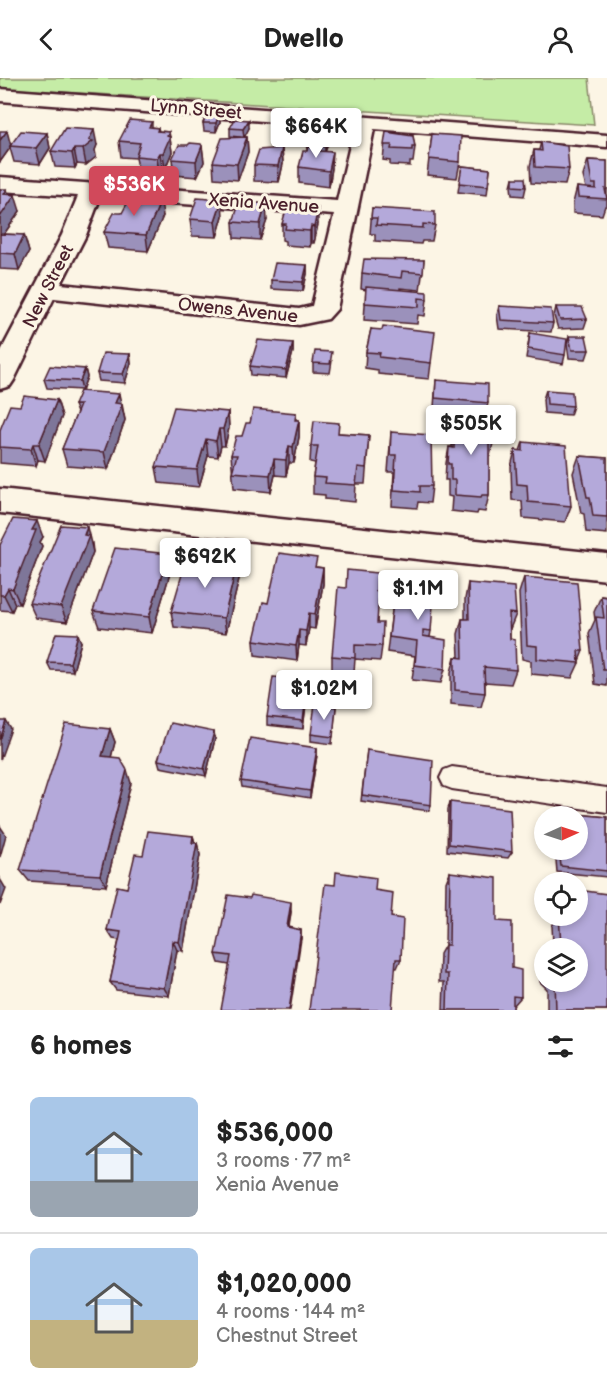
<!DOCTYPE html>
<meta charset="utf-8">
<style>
:root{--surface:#fff;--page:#f2f2f2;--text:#222;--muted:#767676;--line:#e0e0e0;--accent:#d1495b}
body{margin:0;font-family:"Balsamiq Sans",sans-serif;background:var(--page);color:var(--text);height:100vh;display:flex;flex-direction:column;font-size:22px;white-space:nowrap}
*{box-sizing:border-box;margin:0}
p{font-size:20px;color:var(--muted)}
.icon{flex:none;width:33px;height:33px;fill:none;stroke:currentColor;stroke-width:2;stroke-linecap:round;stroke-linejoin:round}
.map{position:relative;height:932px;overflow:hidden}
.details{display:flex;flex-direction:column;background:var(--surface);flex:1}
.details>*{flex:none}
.needle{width:39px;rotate:87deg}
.tools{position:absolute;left:534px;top:728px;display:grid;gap:12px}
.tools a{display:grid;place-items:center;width:54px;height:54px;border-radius:50%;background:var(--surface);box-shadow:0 3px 9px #0003;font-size:30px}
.price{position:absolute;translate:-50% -51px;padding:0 14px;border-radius:6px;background:#fff;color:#222;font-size:20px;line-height:39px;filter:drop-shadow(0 2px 3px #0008)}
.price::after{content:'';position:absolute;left:50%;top:36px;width:18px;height:14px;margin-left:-9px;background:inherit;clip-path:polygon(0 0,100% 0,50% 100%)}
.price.active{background:var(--accent);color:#fff}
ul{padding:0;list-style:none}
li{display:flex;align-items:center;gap:18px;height:150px;padding:0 30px}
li+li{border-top:2px solid var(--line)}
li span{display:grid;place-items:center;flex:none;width:168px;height:120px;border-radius:9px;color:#555}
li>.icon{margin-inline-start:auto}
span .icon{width:72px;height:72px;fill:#fffc;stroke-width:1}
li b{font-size:26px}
h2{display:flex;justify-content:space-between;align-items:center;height:72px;padding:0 30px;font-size:26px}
header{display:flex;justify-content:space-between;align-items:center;height:78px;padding:0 30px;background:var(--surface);font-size:27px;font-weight:600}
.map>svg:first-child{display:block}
</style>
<header><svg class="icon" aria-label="back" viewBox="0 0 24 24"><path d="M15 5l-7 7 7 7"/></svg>Dwello<svg class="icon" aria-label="person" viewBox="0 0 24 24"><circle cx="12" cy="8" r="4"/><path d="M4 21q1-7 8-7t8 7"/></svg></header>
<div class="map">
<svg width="607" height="932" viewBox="0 0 607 932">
<rect width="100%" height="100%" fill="#fcf5e5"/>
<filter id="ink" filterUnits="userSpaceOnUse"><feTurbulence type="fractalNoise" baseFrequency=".0167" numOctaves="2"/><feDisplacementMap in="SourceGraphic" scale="12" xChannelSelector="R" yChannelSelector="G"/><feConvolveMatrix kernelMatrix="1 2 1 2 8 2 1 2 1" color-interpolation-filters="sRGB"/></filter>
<g filter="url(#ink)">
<polygon fill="#c5eca6" stroke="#888668" stroke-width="1.5" points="0,0 589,0 594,47 0,10"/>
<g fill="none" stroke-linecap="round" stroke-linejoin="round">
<g stroke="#4a1f2b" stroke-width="4">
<polygon id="service" points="452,689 607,710 607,734 452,711 444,708 440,700 444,692"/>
</g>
<g stroke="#4a1f2b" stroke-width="5">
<g id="minor">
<path d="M 0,11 L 607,57 L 607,69 L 374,51 L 337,231 L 328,241 L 299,247 L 54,220 L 14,302 L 10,308 L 0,311 L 0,275 L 62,157 L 78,118 L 0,113 L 0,99 L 337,123 L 354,50 L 0,23 ZM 100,120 L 334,137 L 312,228 L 299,231 L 61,206 L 86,157 Z"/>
<polygon points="0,411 607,476 607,502 0,435"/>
</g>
</g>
<use href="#service" fill="#fcf5e5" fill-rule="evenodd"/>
<use href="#minor" fill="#fcf5e5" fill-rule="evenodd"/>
</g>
<g fill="#9b91bb" stroke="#4a1f2b" stroke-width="1.5">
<polygon points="219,36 220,44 216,54 204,53 203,45"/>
<polygon points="152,44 152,49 158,50 159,53 169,54 172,74 165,91 162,90 159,95 139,94 136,80 121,79 119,63"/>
<polygon points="290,44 290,52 288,62 275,61 275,53"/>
<polygon points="230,50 249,50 244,59 247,59 248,74 238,102 214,100 213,84 240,59 230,58"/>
<polygon points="386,54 413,58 415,69 413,84 410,84 410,88 390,87 390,83 383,82"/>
<polygon points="47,55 50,70 40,86 14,84 10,70 0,84 11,67"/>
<polygon points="432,56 460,84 457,100 427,97"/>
<polygon points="326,58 328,66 325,74 332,90 329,109 299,105 299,89 307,73 307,65"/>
<polygon points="541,64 569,91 565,107 531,105 530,88 534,72 539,72"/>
<polygon points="97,67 95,72 96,79 86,87 77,86 75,90 55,89 51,73"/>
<polygon points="202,68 204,84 197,99 174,97 172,81"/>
<polygon points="282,70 283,86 279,104 254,103 254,87"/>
<polygon points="588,82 607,83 607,128 605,128 602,137 573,135 573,125 577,109 586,110 583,98"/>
<polygon points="462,88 490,91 487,117 458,114"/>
<polygon points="513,100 526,109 524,118 512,117 511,108"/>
<polygon points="0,111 8,116 20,133 4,156 24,157 29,174 19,192 0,191"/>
<polygon points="372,130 435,147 432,163 422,163 421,166 375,163 375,156 370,156"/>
<polygon points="122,135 163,138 148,173 108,170 104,154"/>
<polygon points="223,138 217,159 192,158 190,141"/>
<polygon points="267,142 260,162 234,160 233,144"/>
<polygon points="282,146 318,146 314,165 311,165 310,169 285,167 285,163 282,162"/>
<polygon points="424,182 420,212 400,210 400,212 427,221 425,238 418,237 417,246 364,242 366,212 361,211 362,195"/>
<polygon points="307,187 307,196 303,213 271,211 271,202"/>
<polygon points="499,228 553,245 551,254 499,251 497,237"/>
<polygon points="556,229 587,241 584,250 558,251 554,238"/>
<polygon points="371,251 431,285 429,301 378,296 378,292 365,290 366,274"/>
<polygon points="530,255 565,277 563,286 526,280"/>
<polygon points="569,258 589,272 586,281 569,280 567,266"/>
<polygon points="293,265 293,274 286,300 251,297 250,288"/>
<polygon points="130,276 131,285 125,305 99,303 97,295"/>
<polygon points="332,283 330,295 313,294 313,285"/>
<polygon points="85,291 87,299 82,312 47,310 44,301"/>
<polygon points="436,302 488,325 486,334 434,329"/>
<polygon points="546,312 573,328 570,337 544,335 543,321"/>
<polygon points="57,322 62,338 45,383 38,382 36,388 0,385 0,352"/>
<polygon points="122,326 125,342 108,391 67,388 62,371 77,335 74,327"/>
<polygon points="228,334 229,350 225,368 221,368 218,379 208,378 199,409 159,405 156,389"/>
<polygon points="296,335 296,342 299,342 299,359 294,385 289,385 286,398 275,397 271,414 234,410 231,377 250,345"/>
<polygon points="455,338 494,361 490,378 489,378 489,417 485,434 478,433 477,436 451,433 452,419 448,418 448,402 445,402 446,385 449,369 452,369 452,354"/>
<polygon points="391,354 432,408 430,425 418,424 417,430 392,428 394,394 388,394"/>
<polygon points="339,355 369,357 365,406 356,406 355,424 325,421 325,417 313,416 313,399 315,385 310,384 311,368"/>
<polygon points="523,364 571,428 565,444 523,440 522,423 512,422 511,389 515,372 520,373"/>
<polygon points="579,378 607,380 607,456 586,454 584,436 581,435 573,395"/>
<polygon points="43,459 40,464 42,468 20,526 15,526 12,533 0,532 0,467"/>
<polygon points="92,465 93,474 67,544 36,540 29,525"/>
<polygon points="168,476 171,492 152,555 99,549 93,533"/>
<polygon points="237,486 239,501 226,555 174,549 171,534 204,488"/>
<polygon points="317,489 323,490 323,506 315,551 309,550 306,568 299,567 297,583 255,577 254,562 268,525"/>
<polygon points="403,497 431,553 430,559 445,591 441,605 412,602 415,578 387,574 394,516 400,516"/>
<polygon points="524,499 583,573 579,583 579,585 572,600 531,596 531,583 522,581 519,515"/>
<polygon points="468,505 516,536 510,551 510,561 516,592 511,606 485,604 485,615 481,629 451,626 451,594 455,579 459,579 458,556 462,541 465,541 465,521"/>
<polygon points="376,513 377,545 382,568 380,583 355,581 354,594 332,592 332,578"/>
<polygon points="601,518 607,519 607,608 595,606 589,555 595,542 594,534"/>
<polygon points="81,564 73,593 51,592 47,584"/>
<polygon points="308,602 308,610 303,651 267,647 267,639"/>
<polygon points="336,629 332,666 311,663 311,656"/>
<polygon points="110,651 115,664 111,679 131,705 106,808 29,803 20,792"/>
<polygon points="214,654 215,661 206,698 160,689 158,682"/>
<polygon points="317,670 317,677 310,720 242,709 241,703"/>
<polygon points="367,672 431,727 429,733 361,723"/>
<polygon points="450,724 512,774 508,780 447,773 448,731"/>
<polygon points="556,734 607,739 607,799 557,794 555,771 578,771 578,738 554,738"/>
<polygon points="193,758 195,765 197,765 200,777 183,873 177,872 169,918 116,912 110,904 119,862 113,861 107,852 143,777"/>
<polygon points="450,794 512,890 521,919 514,927 513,927 513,932 443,932 444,904 439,904 440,876 445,867 446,804"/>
<polygon points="375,812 391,839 401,881 397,890 395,890"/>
<polygon points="291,834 289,849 301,852 301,861 229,887 219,885 216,876"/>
<polygon points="555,837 578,837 607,932 547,932 547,911 540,904 540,891 544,887 544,903 578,903 578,870 549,870 553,866 552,848 555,843"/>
</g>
<g fill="#7e7699" stroke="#4a1f2b" stroke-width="1.5">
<polygon points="219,36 220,44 216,54 216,45"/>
<polygon points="249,42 249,50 244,60 243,51"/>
<polygon points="290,44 290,52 288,62 288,54"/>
<polygon points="94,52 97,67 95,72 96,79 86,87 83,71"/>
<polygon points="7,53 11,68 10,68 10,70 0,84 0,62"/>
<polygon points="169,54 172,74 165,91 163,75 167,58"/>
<polygon points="47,55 50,70 40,86 36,70"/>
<polygon points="326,55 326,62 328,58 328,66 325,74 325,58"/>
<polygon points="247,59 248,74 238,102 237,86"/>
<polygon points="202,68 204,84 197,99 196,83"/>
<polygon points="282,70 283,86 279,104 278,88"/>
<polygon points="74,71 77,86 75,90 72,75"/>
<polygon points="333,74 332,90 329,109 329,93"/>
<polygon points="160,75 162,90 159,95 157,80"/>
<polygon points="7,111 10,124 15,117 20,133 4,156 0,159 0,139 4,116"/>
<polygon points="161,122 163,138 148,173 146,157"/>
<polygon points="222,122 223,138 217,159 215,143"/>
<polygon points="266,126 267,142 260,162 260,146"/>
<polygon points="318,130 318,146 314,165 314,149"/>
<polygon points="311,148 311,165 310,169 310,153"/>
<polygon points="24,157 29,174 19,192 15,176"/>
<polygon points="307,187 307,196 303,213 303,204"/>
<polygon points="293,265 293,274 286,300 286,292"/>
<polygon points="130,276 131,285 125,305 123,296"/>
<polygon points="85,291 87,299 82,312 80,303"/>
<polygon points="119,316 125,342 108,391 104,374 115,325"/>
<polygon points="57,322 62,338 45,383 39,366"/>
<polygon points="228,334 229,350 225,368 223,351"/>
<polygon points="299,342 299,359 294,385 293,369"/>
<polygon points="219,351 221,368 218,379 216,363"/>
<polygon points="206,361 208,378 199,409 197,392"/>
<polygon points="33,366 38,382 36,388 31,371"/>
<polygon points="289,368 289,385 286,398 286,382"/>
<polygon points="274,381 275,397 271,414 270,397"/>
<polygon points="37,443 43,459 40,464 42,468 20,526 13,511 32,452"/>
<polygon points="87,449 93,474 67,544 61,529"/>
<polygon points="168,476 171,492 152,555 149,539"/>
<polygon points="237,486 239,501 226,555 224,540"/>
<polygon points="323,490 323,506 315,551 315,536"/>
<polygon points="8,510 15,526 12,533 4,517"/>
<polygon points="309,535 309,550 306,568 306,553"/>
<polygon points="299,552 299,567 297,583 296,568"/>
<polygon points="78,556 81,564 73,593 70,585"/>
<polygon points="308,602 308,610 303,651 303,643"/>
<polygon points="6,643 11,651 0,682 0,662"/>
<polygon points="110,651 115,664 108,691 102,678"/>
<polygon points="214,654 215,661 206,698 204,691"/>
<polygon points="317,670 317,677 310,720 310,713"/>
<polygon points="127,692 131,705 106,808 100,797"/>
<polygon points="0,748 6,757 0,779"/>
<polygon points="193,758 196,769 197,765 200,777 183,873 179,864"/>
<polygon points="0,801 6,811 0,827"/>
<polygon points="291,824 291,834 287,859 287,849"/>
<polygon points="301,852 301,861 290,932 289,932"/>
<polygon points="173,863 177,872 169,918 164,910"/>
</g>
<g fill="#b4a9da" stroke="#4a1f2b" stroke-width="1.5">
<polygon points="207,35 219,36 216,45 203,45"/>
<polygon points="235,41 249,42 243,51 230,50"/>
<polygon points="130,42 152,44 149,49 158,50 157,53 169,54 167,58 170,59 163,75 160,75 157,80 136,78 140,65 119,63"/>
<polygon points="278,43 290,44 288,54 275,53"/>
<polygon points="65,50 94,52 89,62 93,63 83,71 74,71 72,75 51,73"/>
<polygon points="312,52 326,55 325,58 328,58 325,66 307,65"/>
<polygon points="0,53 7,53 0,62"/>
<polygon points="21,53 47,55 36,70 10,68"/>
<polygon points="386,54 413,58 415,69 412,69 412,72 391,71 392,67 384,67"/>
<polygon points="432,56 461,58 460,84 429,81"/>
<polygon points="247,59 237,86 213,84 222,60"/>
<polygon points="541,64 567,68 569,91 535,89 534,72 542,73"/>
<polygon points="190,65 201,66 202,68 196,83 172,81 179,67 188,67"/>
<polygon points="308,69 321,70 320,73 333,74 329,93 299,89 303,73 307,73"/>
<polygon points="282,70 278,88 254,87 259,72"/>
<polygon points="588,82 607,83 607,111 605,111 607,121 578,119 577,109 596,111 596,106 592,106"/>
<polygon points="462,88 490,91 488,108 459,105"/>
<polygon points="513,100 525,100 526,109 513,108"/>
<polygon points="0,111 7,111 4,116 15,117 0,139"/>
<polygon points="130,120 161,122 146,157 104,154 114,135 122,135"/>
<polygon points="197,120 222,122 215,143 190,141"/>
<polygon points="240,123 266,126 260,146 233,144"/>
<polygon points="287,128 318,130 314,149 311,148 310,153 285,151 286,146 282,146"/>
<polygon points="372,130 435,134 435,147 423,146 423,150 376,147 377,140 371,140"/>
<polygon points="0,156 24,157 15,176 0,175"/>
<polygon points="364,181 424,182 423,195 402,193 401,200 362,195"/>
<polygon points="275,185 307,187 303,204 271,202"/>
<polygon points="366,209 427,214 427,221 419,220 419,229 365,225"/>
<polygon points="499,228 551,231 553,245 501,242"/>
<polygon points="556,229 582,229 587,241 560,242"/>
<polygon points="383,248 435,254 431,285 379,279 380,275 366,274 371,251 382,252"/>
<polygon points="530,255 567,261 565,277 528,271"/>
<polygon points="569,258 586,258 589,272 572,272"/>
<polygon points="258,262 293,265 286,292 250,288"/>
<polygon points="315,273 332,274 330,286 313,285"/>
<polygon points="103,275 130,276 123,296 97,295"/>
<polygon points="50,288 85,291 80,303 44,301"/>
<polygon points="436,302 488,306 488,325 435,320"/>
<polygon points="546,312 572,314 573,328 547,326"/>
<polygon points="80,313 119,316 115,325 122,326 104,374 62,371 80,327 74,327"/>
<polygon points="24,318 57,322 39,366 33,366 31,371 0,369 0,352 10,327 20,328"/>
<polygon points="174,329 228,334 223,351 219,351 216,363 206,361 197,392 156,389"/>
<polygon points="253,331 296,335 295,342 299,342 293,369 289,368 286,382 274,381 270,397 232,394 237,377 231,377 236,358 242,358 246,345 250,345"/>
<polygon points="455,338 494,341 494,361 489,361 489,417 482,417 481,419 455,417 455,402 451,402 451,386 448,386 449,369 454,370"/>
<polygon points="314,343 339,345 338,355 369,357 366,390 358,389 356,407 325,405 326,400 313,399 318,368 311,368"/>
<polygon points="391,354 431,357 432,408 420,408 420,414 394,412 396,377 390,377"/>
<polygon points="523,364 566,368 571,428 528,424 527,407 517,406 515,372 523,373"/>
<polygon points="579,378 607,380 607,439 593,438 590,419 587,419"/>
<polygon points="13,441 37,443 32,452 36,452 13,511 8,510 4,517 0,517 0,467"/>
<polygon points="61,447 87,449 84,457 89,458 61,529 29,525"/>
<polygon points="115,470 168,476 149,539 93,533"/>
<polygon points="279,475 317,480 315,489 323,490 315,536 309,535 306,553 299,552 296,568 254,562 263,524 268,525"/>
<polygon points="206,482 237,486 224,540 171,534 185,486 204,488"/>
<polygon points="347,492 377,495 376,513 379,514 377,545 383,545 382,568 355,567 355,580 332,578 338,509 346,510"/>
<polygon points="403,497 435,501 431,553 423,552 423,558 446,562 445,591 415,587 417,563 389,559 394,516 401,516"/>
<polygon points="524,499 577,504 583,573 578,573 579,585 537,581 537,568 527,567"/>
<polygon points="468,505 514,509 516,536 509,535 510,561 515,562 516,592 484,589 485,615 455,612 455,579 463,580 462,541 469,541"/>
<polygon points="601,518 607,519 607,592 603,592 596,539 604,540"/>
<polygon points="56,555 78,556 70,585 47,584"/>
<polygon points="273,599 308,602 303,643 267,639"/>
<polygon points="315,626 336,629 333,659 311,656"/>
<polygon points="0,643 6,643 0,662"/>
<polygon points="170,645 214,654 204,691 158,682"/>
<polygon points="66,646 110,651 102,678 120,680 127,692 100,797 20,792"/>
<polygon points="250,660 317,670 310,713 241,703"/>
<polygon points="367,672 433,682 431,727 362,717"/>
<polygon points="450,724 510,731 512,774 449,766"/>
<polygon points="556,734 607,739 607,793 561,788 559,771 578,771 578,738 556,738"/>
<polygon points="148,753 193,758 192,765 197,765 179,864 173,863 164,910 110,904 121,854 107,852 117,808 127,810 135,776 143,777"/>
<polygon points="336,794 376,800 375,812 393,815 391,839 403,841 401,881 396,881 392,932 309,932 325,806 335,807"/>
<polygon points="450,794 497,800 497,843 512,844 512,890 521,892 521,919 513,918 513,932 447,932 448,896 444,896 445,867 449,867"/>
<polygon points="578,812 607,816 607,932 556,932 555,903 578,903 578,870 553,870 553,866 561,867 559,838 564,839 564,837 578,837"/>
<polygon points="228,817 250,820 251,817 291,824 287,849 301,852 289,932 221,932 231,878 216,876"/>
</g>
</g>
<g text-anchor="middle" stroke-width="6" stroke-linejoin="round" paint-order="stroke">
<g font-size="18" fill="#4a1f2b" stroke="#fcf5e5">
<text transform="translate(196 31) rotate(5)" y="6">Lynn Street</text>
<text transform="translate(264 125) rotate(4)" y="6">Xenia Avenue</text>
<text transform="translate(48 208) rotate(-63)" y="6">New Street</text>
<text transform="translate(238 232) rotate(6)" y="6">Owens Avenue</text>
</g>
</g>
</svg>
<div class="tools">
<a><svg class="needle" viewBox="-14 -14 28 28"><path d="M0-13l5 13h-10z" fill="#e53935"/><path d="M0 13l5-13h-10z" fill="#767676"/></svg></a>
<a><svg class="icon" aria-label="locate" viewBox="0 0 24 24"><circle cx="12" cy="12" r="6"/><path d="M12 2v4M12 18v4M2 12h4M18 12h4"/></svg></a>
<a><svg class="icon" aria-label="layers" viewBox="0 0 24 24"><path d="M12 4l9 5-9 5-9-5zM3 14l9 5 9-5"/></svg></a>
</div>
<b class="price" style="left:316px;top:81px">$664K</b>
<b class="price active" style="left:134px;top:139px">$536K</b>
<b class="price" style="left:471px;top:378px">$505K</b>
<b class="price" style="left:205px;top:511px">$692K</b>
<b class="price" style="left:418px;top:543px">$1.1M</b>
<b class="price" style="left:324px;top:643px">$1.02M</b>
</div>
<section class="details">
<h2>6 homes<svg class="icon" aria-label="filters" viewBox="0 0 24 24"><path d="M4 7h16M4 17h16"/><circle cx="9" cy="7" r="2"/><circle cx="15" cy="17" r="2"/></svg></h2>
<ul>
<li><span style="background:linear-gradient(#a9c7e8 70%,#9aa5b1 0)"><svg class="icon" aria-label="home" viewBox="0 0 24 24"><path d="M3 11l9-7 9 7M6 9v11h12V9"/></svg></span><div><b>$536,000</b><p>3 rooms · 77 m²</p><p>Xenia Avenue</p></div></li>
<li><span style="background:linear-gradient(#a9c7e8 60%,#c2b280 0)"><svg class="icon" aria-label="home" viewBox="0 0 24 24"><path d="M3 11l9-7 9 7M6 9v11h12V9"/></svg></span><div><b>$1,020,000</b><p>4 rooms · 144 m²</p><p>Chestnut Street</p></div></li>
</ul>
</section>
